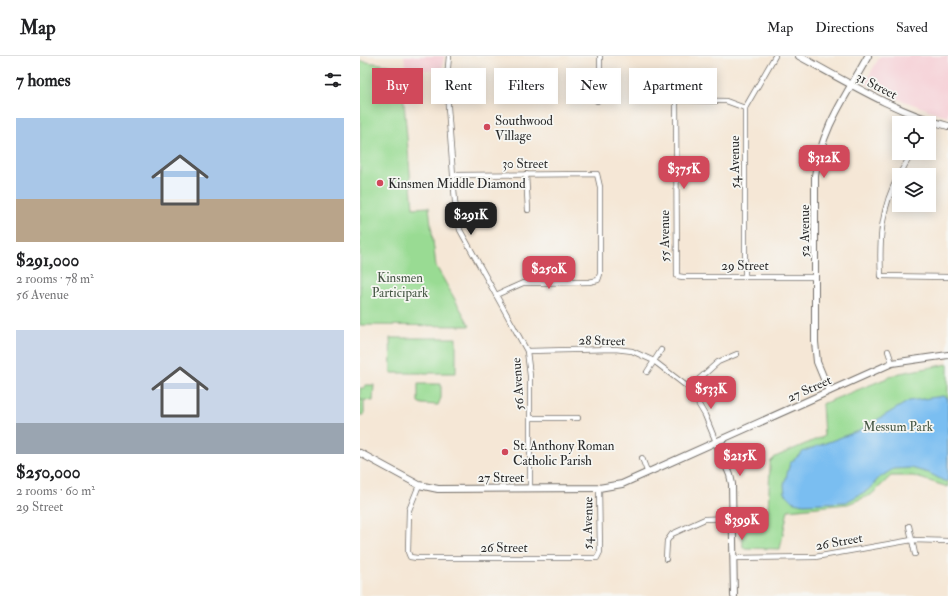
<!DOCTYPE html>
<meta charset="utf-8">
<style>
:root{--surface:#fff;--page:#f2f2f2;--text:#202124;--muted:#757577;--line:#e0e0e0;--accent:#d1495b}
body{margin:0;font-family:"IM FELL Double Pica",serif;background:var(--page);color:var(--text);height:100vh;display:flex;flex-direction:column;font-size:15px;white-space:nowrap}
*{box-sizing:border-box;margin:0}
p{font-size:13px;color:var(--muted)}
.icon{flex:none;width:22px;height:22px;fill:none;stroke:currentColor;stroke-width:2;stroke-linecap:round;stroke-linejoin:round}
.map{position:relative;flex:1;overflow:hidden}
.details{display:flex;flex-direction:column;background:var(--surface);width:360px}
.details>*{flex:none}
.hud{position:absolute;left:12px;top:12px;width:380px;height:36px;display:flex;gap:8px}
.buttons{position:absolute;left:532px;top:60px;display:grid;gap:8px}
.buttons a{display:grid;place-items:center;width:44px;height:44px;border-radius:0px;background:var(--surface);box-shadow:0 2px 10px #0003;font-size:20px}
.price{position:absolute;translate:-50% -34px;padding:0 9px;border-radius:8px;background:var(--accent);color:#fff;font-size:13px;line-height:26px;filter:drop-shadow(0 1px 2px #0008)}
.price::after{content:'';position:absolute;left:50%;top:24px;width:12px;height:9px;margin-left:-6px;background:inherit;clip-path:polygon(0 0,100% 0,50% 100%)}
.price.current{background:#222;color:#fff}
ul{padding:0;list-style:none}
li{display:grid;align-content:center;gap:8px;height:212px;padding:0 16px}
li span{display:grid;place-items:center;height:124px;border-radius:0px;color:#555}
li>.icon{margin-inline-start:auto}
span .icon{width:72px;height:72px;fill:#fffc;stroke-width:1}
li b{font-size:17px}
h2{display:flex;justify-content:space-between;align-items:center;height:48px;padding:0 16px;font-size:17px}
.pill{padding:0 14px;border-radius:0px;background:var(--surface);box-shadow:0 2px 10px #0003;font-size:14px;line-height:36px}
.pill.current{background:var(--accent);color:#fff}
header{display:flex;align-items:center;gap:24px;box-sizing:border-box;height:56px;padding:0 20px;background:var(--surface);border-bottom:1px solid var(--line)}
header strong{font-size:19px}
nav{display:flex;gap:22px;margin-inline-start:auto;font-size:14px}
main{display:flex;flex:1;min-height:0}
.map>svg:first-child{display:block}
</style>
<header>
<strong>Map</strong>
<nav><a>Map</a><a>Directions</a><a>Saved</a></nav>
</header>
<main>
<section class="details">
<h2>7 homes<svg class="icon" aria-label="filters" viewBox="0 0 24 24"><path d="M4 7h16M4 17h16"/><circle cx="9" cy="7" r="2"/><circle cx="15" cy="17" r="2"/></svg></h2>
<ul>
<li><span style="background:linear-gradient(#a9c7e8 65%,#b9a48a 0)"><svg class="icon" aria-label="home" viewBox="0 0 24 24"><path d="M3 11l9-7 9 7M6 9v11h12V9"/></svg></span><div><b>$291,000</b><p>2 rooms · 78 m²</p><p>56 Avenue</p></div></li>
<li><span style="background:linear-gradient(#c9d6e8 75%,#9aa5b1 0)"><svg class="icon" aria-label="home" viewBox="0 0 24 24"><path d="M3 11l9-7 9 7M6 9v11h12V9"/></svg></span><div><b>$250,000</b><p>2 rooms · 60 m²</p><p>29 Street</p></div></li>
</ul>
</section>
<div class="map">
<svg width="588" height="540" viewBox="0 0 588 540">
<rect width="100%" height="100%" fill="#f6f6f2"/>
<filter id="ink" filterUnits="userSpaceOnUse"><feTurbulence type="fractalNoise" baseFrequency=".025" numOctaves="2"/><feDisplacementMap in="SourceGraphic" scale="8" xChannelSelector="R" yChannelSelector="G"/><feConvolveMatrix kernelMatrix="1 2 1 2 8 2 1 2 1" color-interpolation-filters="sRGB"/></filter>
<filter id="wash" filterUnits="userSpaceOnUse"><feTurbulence type="fractalNoise" baseFrequency=".012" numOctaves="4" result="noise"/><feDisplacementMap in="SourceGraphic" scale="16" xChannelSelector="R" yChannelSelector="G"/><feGaussianBlur stdDeviation="0.9" result="paint"/><feColorMatrix in="noise" values="0 0 0 0 0 0 0 0 0 0 0 0 0 0 0 0 0 1.4 0 .05"/><feComposite in="paint" operator="in"/></filter>
<g filter="url(#wash)">
<rect width="100%" height="100%" fill="#f5e7d6"/>
<g fill="#f6cfd6">
<polygon points="44,0 84,0 82,16 46,11"/>
<polygon points="520,0 588,0 588,61 533,41 505,27"/>
</g>
<g fill="#99db93" stroke="#62835f">
<polygon points="0,5 41,11 53,152 69,151 76,210 110,270 0,269"/>
<polygon points="30,282 96,282 96,317 31,317"/>
<polygon points="588,308 588,431 553,420 531,420 511,439 488,448 428,454 420,493 383,492 381,457 408,455 410,411 410,406 415,401 464,380 462,348 540,317"/>
<polygon points="58,328 81,328 81,342 78,349 62,348 58,346"/>
<polygon points="5,329 14,329 13,345 4,344 4,359 0,359 0,344 3,344 0,343 0,332 5,332"/>
</g>
<polygon fill="#7abef1" stroke="#52748e" points="583,340 588,342 588,425 584,425 569,417 551,412 533,413 519,422 508,434 486,446 444,448 434,446 425,437 424,429 430,407 444,395 498,375 549,345"/>
</g>
<g filter="url(#ink)">
<g fill="none" stroke-linecap="round" stroke-linejoin="round">
<g stroke="#726d67" stroke-width="6">
<g id="street">
<polyline points="89,0 87,23 88,51 95,146 100,174 167,295 170,320 170,432"/>
<polyline points="237,45 240,32 240,0"/>
<polyline points="385,52 366,45 316,44 317,220 323,221 455,221"/>
<polyline points="166,118 168,154"/>
<polyline points="94,119 237,118 240,131 240,218 238,224 229,226 163,227 136,239"/>
<path d="M 539,119 C 521,151 519,184 521,220 L 588,221"/>
<polyline points="539,119 552,97"/>
<polyline points="385,220 385,52 415,0"/>
<polyline points="167,295 255,293 272,295 294,305 329,332 345,359 356,386"/>
<polyline points="528,295 532,307"/>
<polyline points="287,316 301,294"/>
<polyline points="329,332 358,306 377,298"/>
<polyline points="170,362 218,362"/>
<polyline points="282,402 287,415"/>
<polyline points="59,429 49,454 48,496 50,501 57,502 237,502 240,496 239,432"/>
<polyline points="549,470 555,498"/>
<polyline points="374,502 455,501 552,484 588,485"/>
<polyline points="306,503 307,485 312,478 345,463 372,462"/>
</g>
</g>
<g stroke="#726d67" stroke-width="8">
<g id="secondary">
<path d="M 439,0 C 487,26 535,56 588,70"/>
<path d="M 469,335 L 457,306 L 455,286 L 455,120 C 461,73 486,40 508,0"/>
<polyline points="356,386 370,419 372,428 374,540"/>
<polyline points="0,397 59,429 78,433 239,432 262,428 532,307 588,299"/>
</g>
</g>
<use href="#street" stroke="#fff" stroke-width="4.5"/>
<use href="#secondary" stroke="#fff" stroke-width="6"/>
</g>
</g>
<g fill="#d1495b" stroke="#f6f6f2" stroke-width="1.5">
<circle cx="127" cy="71" r="4"/>
<circle cx="20" cy="127" r="4"/>
<circle cx="145" cy="396" r="4"/>
</g>
<g text-anchor="middle" stroke-width="3.5" stroke-linejoin="round" paint-order="stroke">
<g font-size="13" fill="#2b2b2b" stroke="#f6f6f2">
<text transform="translate(517 29) rotate(27)" y="5">31 Street</text>
<text transform="translate(374 106) rotate(-90)" y="5">54 Avenue</text>
<text x="165" y="112">30 Street</text>
<text transform="translate(444 175) rotate(-90)" y="5">52 Avenue</text>
<text transform="translate(304 180) rotate(-90)" y="5">55 Avenue</text>
<text x="385" y="214">29 Street</text>
<text transform="translate(242 284) rotate(1)" y="5">28 Street</text>
<text transform="translate(157 328) rotate(-94)" y="5">56 Avenue</text>
<text transform="translate(449 332) rotate(-24)" y="5">27 Street</text>
<text x="141" y="426">27 Street</text>
<text transform="translate(227 467) rotate(-89)" y="5">54 Avenue</text>
<text transform="translate(479 485) rotate(-10)" y="5">26 Street</text>
<text x="144" y="496">26 Street</text>
</g>
<g font-size="13" fill="#2b2b2b" stroke="#f6f6f2" text-anchor="start">
<text x="135" y="69">Southwood<tspan x="135" dy="15">Village</tspan></text>
<text x="28" y="132">Kinsmen Middle Diamond</text>
<text x="153" y="394">St. Anthony Roman<tspan x="153" dy="15">Catholic Parish</tspan></text>
</g>
<g font-size="13" fill="#465745" stroke="#f6f6f2">
<text x="40" y="226">Kinsmen<tspan x="40" dy="15">Participark</tspan></text>
<text x="538" y="375">Messum Park</text>
</g>
</g>
</svg>
<div class="buttons">
<a><svg class="icon" aria-label="locate" viewBox="0 0 24 24"><circle cx="12" cy="12" r="6"/><path d="M12 2v4M12 18v4M2 12h4M18 12h4"/></svg></a>
<a><svg class="icon" aria-label="layers" viewBox="0 0 24 24"><path d="M12 4l9 5-9 5-9-5zM3 14l9 5 9-5"/></svg></a>
</div>
<b class="price" style="left:464px;top:123px">$312K</b>
<b class="price" style="left:324px;top:134px">$375K</b>
<b class="price current" style="left:111px;top:180px">$291K</b>
<b class="price" style="left:189px;top:234px">$250K</b>
<b class="price" style="left:351px;top:354px">$533K</b>
<b class="price" style="left:380px;top:421px">$215K</b>
<b class="price" style="left:382px;top:485px">$399K</b>
<div class="hud">
<a class="pill current">Buy</a>
<a class="pill">Rent</a>
<a class="pill">Filters</a>
<a class="pill">New</a>
<a class="pill">Apartment</a>
</div>
</div>
</main>
